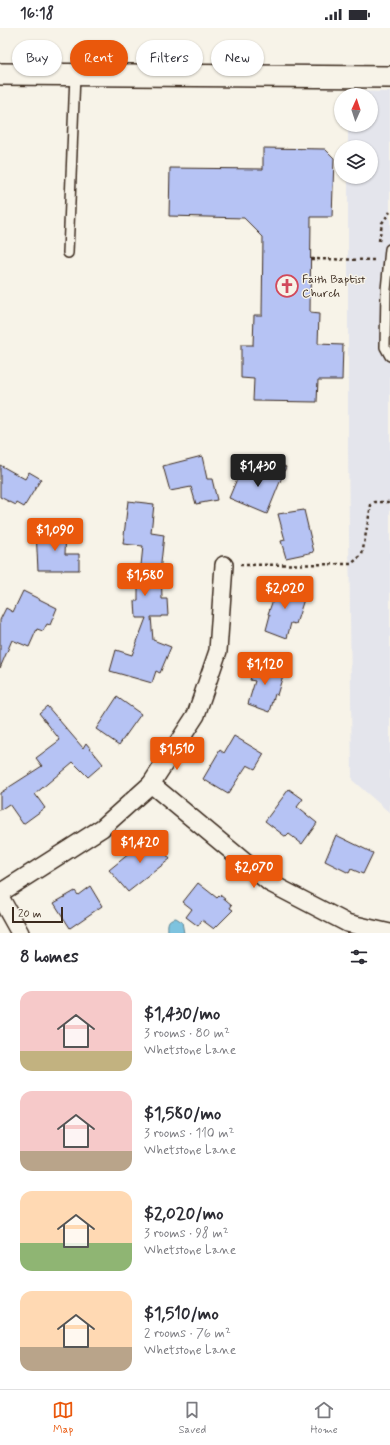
<!DOCTYPE html>
<meta charset="utf-8">
<style>
:root{--surface:#fff;--page:#f2f2f3;--text:#2b2b33;--muted:#7c7c81;--line:#e1e1e2;--accent:#ea580c}
body{margin:0;font-family:Mynerve,sans-serif;background:var(--page);color:var(--text);height:100vh;display:flex;flex-direction:column;font-size:15px;white-space:nowrap}
*{box-sizing:border-box;margin:0}
p{font-size:13px;color:var(--muted)}
.icon{flex:none;width:22px;height:22px;fill:none;stroke:currentColor;stroke-width:2;stroke-linecap:round;stroke-linejoin:round}
.map{position:relative;height:905px;overflow:hidden}
.side{display:flex;flex-direction:column;background:var(--surface);flex:1}
.side>*{flex:none}
.banner{position:absolute;left:12px;top:12px;width:366px;height:36px;display:flex;gap:8px}
.needle{width:26px;rotate:3deg}
.controls{position:absolute;left:334px;top:60px;display:grid;gap:8px}
.controls a{display:grid;place-items:center;width:44px;height:44px;border-radius:50%;background:var(--surface);box-shadow:0 1px 3px #0004;font-size:20px}
.scale{position:absolute;left:12px;bottom:10px;width:51px;box-sizing:border-box;padding-left:4px;border:2px solid #3b2a1e;border-top:0;font-size:11px;line-height:14px;white-space:nowrap;color:#3b2a1e;-webkit-text-stroke:3px #f7f3e8;paint-order:stroke}
.price{position:absolute;translate:-50% -34px;padding:0 9px;border-radius:4px;background:var(--accent);color:#fff;font-size:13px;line-height:26px;filter:drop-shadow(0 1px 2px #0008)}
.price::after{content:'';position:absolute;left:50%;top:24px;width:12px;height:9px;margin-left:-6px;background:inherit;clip-path:polygon(0 0,100% 0,50% 100%)}
.price.current{background:#222;color:#fff}
ul{padding:0;list-style:none}
li{display:flex;align-items:center;gap:12px;height:100px;padding:0 20px}
li span{display:grid;place-items:center;flex:none;width:112px;height:80px;border-radius:12px;color:#555}
li>.icon{margin-inline-start:auto}
span .icon{width:48px;height:48px;fill:#fffc;stroke-width:1}
li b{font-size:17px}
h2{display:flex;justify-content:space-between;align-items:center;height:48px;padding:0 20px;font-size:17px}
.chip{padding:0 14px;border-radius:18px;background:var(--surface);box-shadow:0 1px 3px #0004;font-size:14px;line-height:36px}
.chip.current{background:var(--accent);color:#fff}
.status{display:flex;justify-content:space-between;align-items:center;height:28px;padding:0 20px;background:var(--surface);direction:ltr}
.status svg{height:11px;fill:currentColor}
.tab-bar{display:flex;justify-content:space-around;align-items:center;height:56px;border-top:1px solid var(--line);background:var(--surface);font-size:11px;color:var(--muted)}
.tab-bar a{display:grid;justify-items:center;gap:2px}
.tab-bar .current{color:var(--accent)}
.map>svg:first-child{display:block}
</style>
<div class="status"><b>16:18</b><svg viewBox="0 0 49 12"><path d="M0 12V9h3v3zM5 12V6h3v6zM10 12V3h3v9zM15 12V0h3v12zM26 1h20v11H26zM47 4h2v5h-2z"/></svg></div>
<div class="map">
<svg width="390" height="905" viewBox="0 0 390 905">
<rect width="100%" height="100%" fill="#f7f3e8"/>
<filter id="ink" filterUnits="userSpaceOnUse"><feTurbulence type="fractalNoise" baseFrequency=".025" numOctaves="2"/><feDisplacementMap in="SourceGraphic" scale="8" xChannelSelector="R" yChannelSelector="G"/><feConvolveMatrix kernelMatrix="1 2 1 2 8 2 1 2 1" color-interpolation-filters="sRGB"/></filter>
<g filter="url(#ink)">
<polygon fill="#e4e5ec" points="347,63 390,64 390,785 352,752 348,418 348,149 371,149 371,119 348,119 348,97 371,97 371,67 347,67"/>
<path fill="#7ec3df" stroke="#638692" d="M 176,890 L 182,894 L 184,905 L 168,905 C 168,897 166,891 176,890 Z"/>
<g fill="#b6c3f4" stroke="#3b2a1e">
<polygon points="263,120 325,121 334,130 332,189 311,189 310,285 319,286 318,316 343,317 342,352 318,352 317,374 253,373 254,351 241,350 241,317 253,317 254,287 262,287 263,209 244,190 169,188 170,140 263,141"/>
<polygon points="202,428 207,451 212,451 217,472 196,476 191,459 170,463 163,438"/>
<polygon points="272,433 286,439 267,486 229,470 242,439 266,449"/>
<polygon points="0,437 25,451 29,444 41,451 24,479 17,475 16,477 0,469"/>
<polygon points="128,473 154,476 151,505 164,507 161,535 162,571 167,571 168,588 161,588 161,589 151,589 153,612 171,619 160,645 156,643 152,655 110,643 116,622 132,627 146,590 136,590 135,573 138,573 138,547 140,547 143,518 123,516"/>
<polygon points="304,482 314,524 286,530 281,513 285,512 278,486"/>
<polygon points="66,502 65,526 79,526 79,542 38,542 36,503"/>
<polygon points="282,556 306,565 296,596 291,595 287,610 266,602 270,587 268,586 274,569 277,570"/>
<polygon points="23,563 57,580 50,597 47,596 43,603 37,601 29,619 12,612 0,640 0,592 6,580 13,584"/>
<polygon points="255,635 284,644 277,667 275,666 270,684 248,676 255,653 250,652"/>
<polygon points="117,669 141,686 119,717 96,701"/>
<polygon points="47,678 83,720 86,715 103,736 88,749 73,734 35,766 45,780 23,796 9,776 0,782 0,765 42,738 36,730 60,712 39,685"/>
<polygon points="234,708 264,726 255,741 247,737 228,766 203,751 220,722 224,725"/>
<polygon points="289,761 303,771 297,779 317,795 302,816 289,806 286,809 265,793"/>
<polygon points="336,807 373,825 363,846 351,841 349,845 325,833"/>
<polygon points="151,808 170,831 128,864 109,842"/>
<polygon points="198,855 217,870 220,867 232,877 230,880 233,882 214,901 202,892 198,898 186,889 192,881 183,874"/>
<polygon points="90,858 102,878 70,900 54,875 75,863 78,867"/>
</g>
<g fill="none" stroke-linecap="round" stroke-linejoin="round">
<g stroke="#3b2a1e" stroke-width="12">
<g id="service">
<polyline points="390,221 386,262 385,319 390,328"/>
<polyline points="68,225 75,47"/>
</g>
</g>
<g stroke="#3b2a1e" stroke-width="20">
<g id="minor">
<polyline points="151,756 270,855 347,895 390,905"/>
<polyline points="0,865 102,800 151,756 196,687 218,623 224,537"/>
<polyline points="0,869 20,905"/>
</g>
</g>
<g stroke="#3b2a1e" stroke-width="24">
<polyline id="tertiary" points="0,46 390,49"/>
</g>
<g stroke="#3b2a1e" stroke-width="2.5" stroke-dasharray="3 3" stroke-linecap="butt">
<polyline points="379,213 382,195 390,184"/>
<polyline points="311,231 377,232"/>
<polyline points="240,537 351,536 362,527 371,477 375,474 390,474"/>
</g>
<use href="#service" stroke="#f7f3e8" stroke-width="9"/>
<use href="#minor" stroke="#f7f3e8" stroke-width="17"/>
<use href="#tertiary" stroke="#f7f3e8" stroke-width="21"/>
</g>
</g>
<defs>
<g id="church-ring" transform="scale(1.15)"><circle r="9.5" fill="#f7f3e8" stroke="#d1495b" stroke-width="1.5"/><path d="M-1.2-6h2.4v3.5h3.3v2.4h-3.3V6h-2.4V-.1h-3.3v-2.4h3.3Z" fill="#d1495b"/></g>
</defs>
<g fill-rule="evenodd">
<use href="#church-ring" x="287" y="258"/>
</g>
<g text-anchor="middle" stroke-width="3" stroke-linejoin="round" paint-order="stroke">
<g font-size="12" fill="#3b2a1e" stroke="#f7f3e8" text-anchor="start">
<text x="302" y="255">Faith Baptist<tspan x="302" dy="14">Church</tspan></text>
</g>
</g>
</svg>
<div class="controls">
<a><svg class="needle" viewBox="-14 -14 28 28"><path d="M0-13l5 13h-10z" fill="#e53935"/><path d="M0 13l5-13h-10z" fill="#7c7c81"/></svg></a>
<a><svg class="icon" aria-label="layers" viewBox="0 0 24 24"><path d="M12 4l9 5-9 5-9-5zM3 14l9 5 9-5"/></svg></a>
</div>
<div class="scale">20 m</div>
<b class="price current" style="left:258px;top:460px">$1,430</b>
<b class="price" style="left:55px;top:524px">$1,090</b>
<b class="price" style="left:145px;top:569px">$1,580</b>
<b class="price" style="left:285px;top:582px">$2,020</b>
<b class="price" style="left:265px;top:658px">$1,120</b>
<b class="price" style="left:177px;top:743px">$1,510</b>
<b class="price" style="left:140px;top:836px">$1,420</b>
<b class="price" style="left:254px;top:861px">$2,070</b>
<div class="banner">
<a class="chip">Buy</a>
<a class="chip current">Rent</a>
<a class="chip">Filters</a>
<a class="chip">New</a>
</div>
</div>
<section class="side">
<h2>8 homes<svg class="icon" aria-label="filters" viewBox="0 0 24 24"><path d="M4 7h16M4 17h16"/><circle cx="9" cy="7" r="2"/><circle cx="15" cy="17" r="2"/></svg></h2>
<ul>
<li><span style="background:linear-gradient(#f6c9c9 75%,#c2b280 0)"><svg class="icon" aria-label="home" viewBox="0 0 24 24"><path d="M3 11l9-7 9 7M6 9v11h12V9"/></svg></span><div><b>$1,430/mo</b><p>3 rooms · 80 m²</p><p>Whetstone Lane</p></div></li>
<li><span style="background:linear-gradient(#f6c9c9 75%,#b9a48a 0)"><svg class="icon" aria-label="home" viewBox="0 0 24 24"><path d="M3 11l9-7 9 7M6 9v11h12V9"/></svg></span><div><b>$1,580/mo</b><p>3 rooms · 110 m²</p><p>Whetstone Lane</p></div></li>
<li><span style="background:linear-gradient(#ffd9b3 65%,#8fb573 0)"><svg class="icon" aria-label="home" viewBox="0 0 24 24"><path d="M3 11l9-7 9 7M6 9v11h12V9"/></svg></span><div><b>$2,020/mo</b><p>3 rooms · 98 m²</p><p>Whetstone Lane</p></div></li>
<li><span style="background:linear-gradient(#ffd9b3 70%,#b9a48a 0)"><svg class="icon" aria-label="home" viewBox="0 0 24 24"><path d="M3 11l9-7 9 7M6 9v11h12V9"/></svg></span><div><b>$1,510/mo</b><p>2 rooms · 76 m²</p><p>Whetstone Lane</p></div></li>
</ul>
</section>
<nav class="tab-bar">
<a class="current"><svg class="icon" aria-label="map" viewBox="0 0 24 24"><path d="M3 6l6-2 6 2 6-2v14l-6 2-6-2-6 2zM9 4v14M15 6v14"/></svg>Map</a>
<a><svg class="icon" aria-label="saved" viewBox="0 0 24 24"><path d="M7 4h10v16l-5-4-5 4z"/></svg>Saved</a>
<a><svg class="icon" aria-label="home" viewBox="0 0 24 24"><path d="M3 11l9-7 9 7M6 9v11h12V9"/></svg>Home</a>
</nav>
